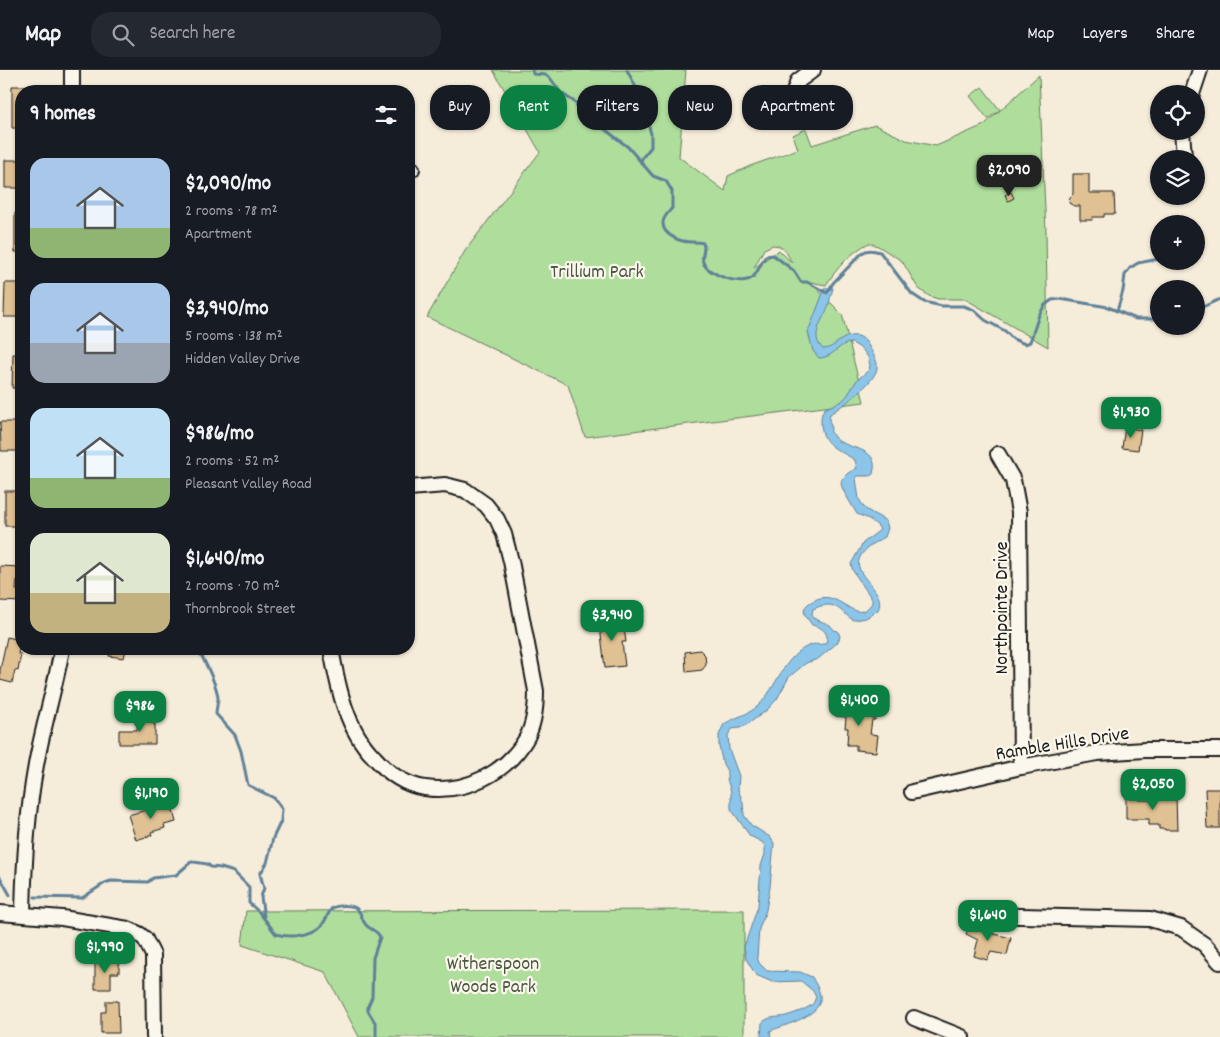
<!DOCTYPE html>
<meta charset="utf-8">
<style>
:root{--surface:#171b24;--page:#242831;--text:#f1f3f6;--muted:#9ea1a6;--line:#363941;--accent:#0b8043}
body{margin:0;font-family:Dekko,sans-serif;background:var(--page);color:var(--text);height:100vh;display:flex;flex-direction:column;font-size:19px;white-space:nowrap}
*{box-sizing:border-box;margin:0}
p{font-size:16px;color:var(--muted)}
.icon{flex:none;width:28px;height:28px;fill:none;stroke:currentColor;stroke-width:2;stroke-linecap:round;stroke-linejoin:round}
.map{position:relative;flex:1;overflow:hidden}
.details{position:absolute;left:15px;top:15px;width:400px;height:570px;display:flex;flex-direction:column;background:var(--surface);border-radius:20px;box-shadow:0 1px 4px #0004}
.details>*{flex:none}
.banner{position:absolute;left:430px;top:15px;width:475px;height:45px;display:flex;gap:10px}
.buttons{position:absolute;left:1150px;top:15px;display:grid;gap:10px}
.buttons a{display:grid;place-items:center;width:55px;height:55px;border-radius:50%;background:var(--surface);box-shadow:0 1px 4px #0004;font-size:25px}
.price{position:absolute;translate:-50% -42px;padding:0 11px;border-radius:10px;background:var(--accent);color:#fff;font-size:16px;line-height:32px;filter:drop-shadow(0 1px 2px #0008)}
.price::after{content:'';position:absolute;left:50%;top:30px;width:15px;height:11px;margin-left:-8px;background:inherit;clip-path:polygon(0 0,100% 0,50% 100%)}
.price.on{background:#222;color:#fff}
ul{padding:0;list-style:none}
li{display:flex;align-items:center;gap:15px;height:125px;padding:0 15px}
li span{display:grid;place-items:center;flex:none;width:140px;height:100px;border-radius:15px;color:#555}
li>.icon{margin-inline-start:auto}
span .icon{width:60px;height:60px;fill:#fffc;stroke-width:1}
li b{font-size:21px}
h2{display:flex;justify-content:space-between;align-items:center;height:60px;padding:0 15px;font-size:21px}
.chip{padding:0 18px;border-radius:20px;background:var(--surface);box-shadow:0 1px 4px #0004;font-size:18px;line-height:45px}
.chip.on{background:var(--accent);color:#fff}
header{display:flex;align-items:center;gap:30px;box-sizing:border-box;height:70px;padding:0 25px;background:var(--surface);border-bottom:1px solid var(--line)}
header strong{font-size:24px}
nav{display:flex;gap:28px;margin-inline-start:auto;font-size:18px}
.search{width:350px;height:45px;background:var(--page);display:flex;align-items:center;gap:12px;box-sizing:border-box;padding:0 18px;border-radius:20px;color:var(--muted);font-size:19px}
.map>svg:first-child{display:block}
</style>
<header>
<strong>Map</strong>
<div class="search"><svg class="icon" aria-label="search" viewBox="0 0 24 24"><circle cx="10" cy="10" r="6"/><path d="M15 15l6 6"/></svg>Search here</div>
<nav><a>Map</a><a>Layers</a><a>Share</a></nav>
</header>
<div class="map">
<svg width="1220" height="967" viewBox="0 0 1220 967">
<rect width="100%" height="100%" fill="#f6ecda"/>
<filter id="ink" filterUnits="userSpaceOnUse"><feTurbulence type="fractalNoise" baseFrequency=".02" numOctaves="2"/><feDisplacementMap in="SourceGraphic" scale="10" xChannelSelector="R" yChannelSelector="G"/><feConvolveMatrix kernelMatrix="1 2 1 2 8 2 1 2 1" color-interpolation-filters="sRGB"/></filter>
<g filter="url(#ink)">
<g fill="#aedd9c" stroke="#657c5c" fill-rule="evenodd">
<path d="M 493,0 L 686,0 L 679,87 L 725,121 L 728,106 L 750,96 L 798,79 L 793,65 L 806,59 L 812,75 L 875,55 L 906,70 L 936,76 L 984,55 L 1039,5 L 1046,162 L 1048,277 L 965,229 L 938,229 L 929,226 L 918,218 L 902,191 L 878,176 L 869,173 C 851,182 837,198 826,215 L 810,212 L 842,244 L 864,332 L 585,367 L 568,315 L 427,247 L 465,181 L 540,82 ZM 773,175 C 785,176 787,184 792,193 L 779,180 L 754,198 L 764,179 Z"/>
<polygon points="982,17 1000,40 988,49 970,26"/>
<polygon points="744,840 744,967 359,967 325,902 242,875 246,841"/>
</g>
<path fill="#8cc5ea" stroke="#5f8198" d="M 825,218 L 833,218 C 831,224 830,231 828,237 C 823,250 809,266 823,279 C 836,279 841,263 858,266 C 865,268 868,275 871,280 C 874,286 878,292 877,298 C 875,313 842,336 830,344 C 828,350 830,351 831,356 C 831,360 830,360 832,364 C 841,382 882,373 873,404 L 870,406 L 858,406 L 856,408 L 859,429 L 863,436 L 867,440 L 886,451 L 888,458 L 885,467 C 823,499 891,513 878,540 L 866,548 L 853,550 C 838,540 835,529 813,539 L 812,543 L 813,548 L 830,555 L 834,560 L 838,561 L 840,567 L 837,573 L 818,589 L 806,593 L 789,607 L 777,629 L 767,640 L 748,654 L 740,658 L 732,659 L 728,665 L 729,679 L 739,706 L 738,719 L 743,733 L 744,745 L 751,755 L 770,767 L 774,773 L 770,817 L 766,840 L 759,859 L 757,887 L 759,893 L 767,901 L 800,902 L 812,907 C 815,913 819,919 820,925 C 824,946 784,955 770,961 L 771,967 L 761,967 L 762,953 C 768,946 777,948 786,946 C 795,943 805,940 813,934 L 816,927 L 813,921 L 801,911 L 772,912 L 756,905 L 746,889 L 744,877 L 758,836 L 761,796 L 765,784 L 765,776 L 762,772 L 750,766 L 731,739 L 731,722 L 727,709 L 727,701 L 723,694 L 719,677 L 719,665 L 724,654 C 735,647 748,645 758,636 C 777,618 784,584 811,575 C 816,573 820,576 826,573 C 830,562 821,557 812,555 L 805,545 L 804,539 C 806,535 809,533 813,531 C 839,515 855,559 872,533 L 872,529 L 853,501 L 851,494 L 863,473 L 880,460 L 878,456 L 869,449 L 857,444 L 844,422 L 841,414 L 842,409 L 848,403 L 857,398 L 855,390 C 838,379 823,377 821,354 C 821,348 821,344 824,339 L 842,331 L 847,326 L 857,310 L 869,300 L 870,295 L 868,287 L 862,279 L 852,273 C 839,272 834,288 819,288 L 813,281 L 808,262 Z"/>
<g fill="none" stroke-linecap="round" stroke-linejoin="round">
<g stroke="#5f8198" stroke-width="3">
<path d="M 532,0 L 533,4 L 546,5 L 551,9 L 561,23 L 576,33 L 580,48 L 584,52 L 598,54 L 628,77 L 653,106 L 666,111 L 672,121 L 672,138 C 669,142 664,146 663,152 C 662,165 680,172 691,172 C 695,172 699,172 703,173 C 706,180 701,185 703,192 C 707,205 744,218 754,206 C 759,200 761,192 766,186 L 773,185 L 780,190 L 794,201 L 801,212 L 807,212 L 827,223 L 833,213 L 862,183 C 868,179 873,180 880,182 L 912,224 L 924,232 L 942,236 L 964,236 L 974,240 L 985,250 L 1005,261 L 1013,269 L 1025,274 L 1030,272 L 1039,245 L 1045,235 L 1052,230 L 1060,229 L 1108,237 L 1136,249 L 1159,249"/>
<polyline points="627,0 641,27 651,64 651,77 642,88 641,93"/>
<polyline points="1167,191 1171,196"/>
<polyline points="1196,240 1220,229"/>
<polyline points="1117,241 1123,221 1125,205 1130,198 1138,193 1159,189"/>
<path d="M 198,579 C 204,590 217,615 218,628 C 218,633 216,638 216,644 L 235,665 L 241,681 L 248,715 L 274,728 L 282,739 L 281,751 L 273,768 L 267,793 L 260,804 L 264,818 L 261,827 L 264,847"/>
<polyline points="0,807 10,825"/>
<path d="M 35,827 L 82,828 L 105,813 L 111,811 L 148,812 L 153,808 L 176,805 L 191,792 L 194,792 L 207,794 L 211,797 L 221,798 L 234,802 L 249,817 L 249,833 L 259,842 L 276,864 C 289,868 312,866 322,855 C 326,850 328,843 332,838 C 339,835 353,834 358,840 C 362,845 362,851 366,855 C 370,860 377,860 380,867 L 373,888 L 372,927 L 368,936 L 368,941 L 376,954 L 376,967"/>
</g>
</g>
<g fill="#e0c193" stroke="#1c1c1c">
<polygon points="12,16 32,16 32,21 21,21 21,58 12,58"/>
<polygon points="19,87 21,87 21,118 5,118 5,90 19,90"/>
<polygon points="1073,104 1089,104 1089,123 1114,123 1115,144 1104,144 1104,147 1093,147 1092,150 1080,150 1080,136 1074,136 1069,133 1070,127 1073,124"/>
<polygon points="1011,122 1014,128 1008,131 1005,125"/>
<polygon points="20,135 21,135 21,182 15,182 15,143 20,143"/>
<polygon points="5,213 21,213 21,247 4,247"/>
<polygon points="13,284 21,284 21,318 12,318"/>
<polygon points="0,352 21,352 21,381 1,381"/>
<polygon points="1125,357 1141,360 1138,380 1122,378"/>
<rect x="5" y="421" width="16" height="35"/>
<polygon points="0,496 21,497 21,510 17,510 16,520 21,521 21,532 0,531"/>
<polygon points="617,546 619,559 624,558 626,572 622,572 625,596 605,598 599,548"/>
<polygon points="7,567 21,570 18,584 21,584 18,601 15,600 12,613 0,610 0,600"/>
<polygon points="110,579 126,579 124,588 109,586"/>
<polygon points="700,580 705,585 706,595 702,600 686,602 685,582"/>
<polygon points="837,636 875,639 875,650 872,650 870,664 878,665 876,682 856,680 856,675 847,675 848,658 845,658 846,647 836,646"/>
<polygon points="153,645 153,654 155,654 155,674 119,674 119,660 137,660 138,646"/>
<polygon points="1205,719 1220,719 1220,758 1207,758"/>
<polygon points="1139,722 1139,730 1154,730 1154,726 1161,726 1161,728 1165,728 1165,726 1176,726 1177,760 1165,760 1165,759 1159,759 1159,755 1149,755 1149,749 1126,749 1126,723"/>
<polygon points="171,733 176,752 164,755 165,758 151,762 152,765 136,770 128,745"/>
<polygon points="972,851 984,856 981,861 1011,868 1007,885 991,882 987,890 974,886 978,870 966,864"/>
<polygon points="106,890 119,890 119,903 111,903 111,919 95,919 95,893 106,893"/>
<polygon points="106,931 118,931 119,963 101,963 101,942 106,942"/>
</g>
<g fill="none" stroke-linecap="round" stroke-linejoin="round">
<g stroke="#1c1c1c" stroke-width="18">
<g id="minor">
<polyline points="72,0 72,21"/>
<polyline points="1192,24 1200,0"/>
<polyline points="786,44 798,11 813,0"/>
<polyline points="1182,61 1184,87"/>
<polyline points="409,100 412,99"/>
<polyline points="998,384 1013,410 1019,442 1021,697"/>
<path d="M 331,579 C 338,617 346,659 374,687 C 387,702 405,715 425,718 C 465,724 506,703 526,669 C 534,655 536,637 536,621 L 511,491 L 504,464 L 497,449 L 486,435 L 465,420 L 445,415 L 409,418"/>
<polyline points="912,722 1021,697 1097,683 1145,680 1220,680"/>
<polyline points="0,843 62,848 128,859 139,864 145,869 153,885 154,967"/>
<path d="M 23,843 C 24,794 27,744 36,695 C 43,656 55,618 62,579"/>
<polyline points="973,845 1150,849 1181,858 1205,875 1220,892"/>
<polyline points="914,948 962,967"/>
</g>
</g>
<use href="#minor" stroke="#fbf7ec" stroke-width="14"/>
</g>
</g>
<g text-anchor="middle" stroke-width="4.5" stroke-linejoin="round" paint-order="stroke">
<g font-size="20" fill="#485642" stroke="#fbf7ec">
<text x="597" y="207">Trillium Park</text>
<text x="493" y="899">Witherspoon<tspan x="493" dy="23">Woods Park</tspan></text>
</g>
<g font-size="20" fill="#1c1c1c" stroke="#fbf7ec">
<text transform="translate(1000 538) rotate(-90)" y="7">Northpointe Drive</text>
<text transform="translate(1062 672) rotate(-9)" y="7">Ramble Hills Drive</text>
</g>
</g>
</svg>
<div class="buttons">
<a><svg class="icon" aria-label="locate" viewBox="0 0 24 24"><circle cx="12" cy="12" r="6"/><path d="M12 2v4M12 18v4M2 12h4M18 12h4"/></svg></a>
<a><svg class="icon" aria-label="layers" viewBox="0 0 24 24"><path d="M12 4l9 5-9 5-9-5zM3 14l9 5 9-5"/></svg></a>
<a>+</a>
<a>−</a>
</div>
<b class="price on" style="left:1009px;top:127px">$2,090</b>
<b class="price" style="left:1131px;top:369px">$1,930</b>
<b class="price" style="left:612px;top:572px">$3,940</b>
<b class="price" style="left:859px;top:657px">$1,400</b>
<b class="price" style="left:140px;top:663px">$986</b>
<b class="price" style="left:1153px;top:741px">$2,050</b>
<b class="price" style="left:151px;top:750px">$1,190</b>
<b class="price" style="left:988px;top:872px">$1,640</b>
<b class="price" style="left:105px;top:904px">$1,990</b>
<div class="banner">
<a class="chip">Buy</a>
<a class="chip on">Rent</a>
<a class="chip">Filters</a>
<a class="chip">New</a>
<a class="chip">Apartment</a>
</div>
<section class="details">
<h2>9 homes<svg class="icon" aria-label="filters" viewBox="0 0 24 24"><path d="M4 7h16M4 17h16"/><circle cx="9" cy="7" r="2"/><circle cx="15" cy="17" r="2"/></svg></h2>
<ul>
<li><span style="background:linear-gradient(#a9c7e8 70%,#8fb573 0)"><svg class="icon" aria-label="home" viewBox="0 0 24 24"><path d="M3 11l9-7 9 7M6 9v11h12V9"/></svg></span><div><b>$2,090/mo</b><p>2 rooms · 78 m²</p><p>Apartment</p></div></li>
<li><span style="background:linear-gradient(#a9c7e8 60%,#9aa5b1 0)"><svg class="icon" aria-label="home" viewBox="0 0 24 24"><path d="M3 11l9-7 9 7M6 9v11h12V9"/></svg></span><div><b>$3,940/mo</b><p>5 rooms · 138 m²</p><p>Hidden Valley Drive</p></div></li>
<li><span style="background:linear-gradient(#bfe0f5 70%,#8fb573 0)"><svg class="icon" aria-label="home" viewBox="0 0 24 24"><path d="M3 11l9-7 9 7M6 9v11h12V9"/></svg></span><div><b>$986/mo</b><p>2 rooms · 52 m²</p><p>Pleasant Valley Road</p></div></li>
<li><span style="background:linear-gradient(#dfe7d0 60%,#c2b280 0)"><svg class="icon" aria-label="home" viewBox="0 0 24 24"><path d="M3 11l9-7 9 7M6 9v11h12V9"/></svg></span><div><b>$1,640/mo</b><p>2 rooms · 70 m²</p><p>Thornbrook Street</p></div></li>
</ul>
</section>
</div>
